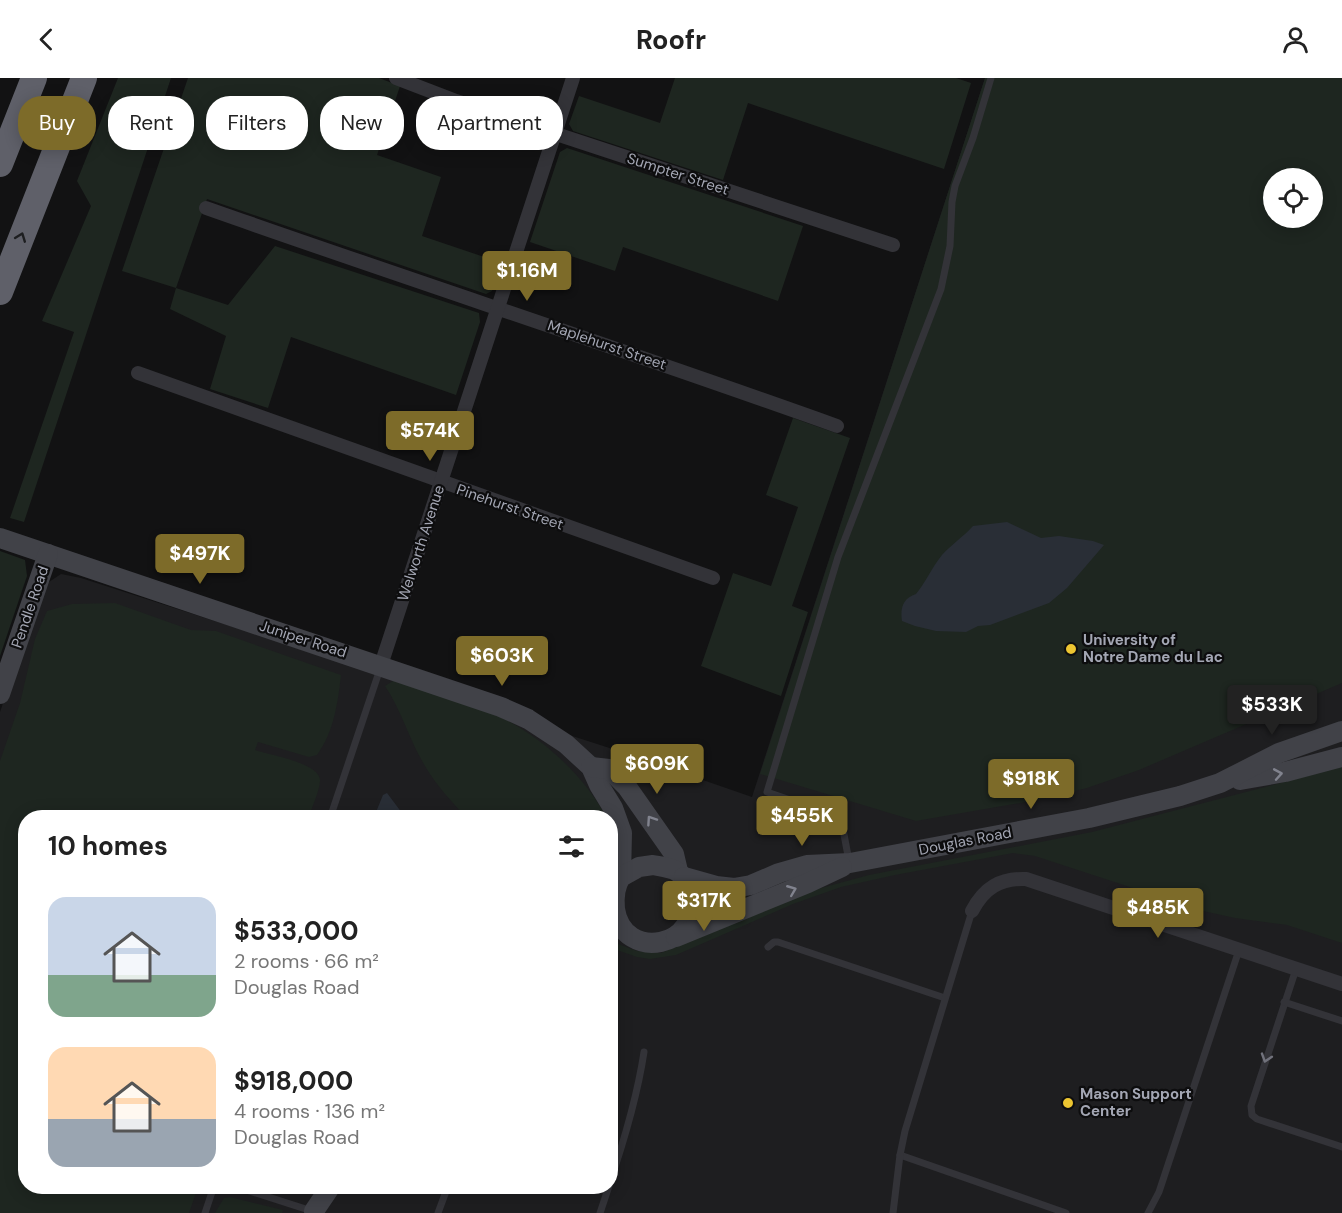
<!DOCTYPE html>
<meta charset="utf-8">
<style>
:root{--surface:#fff;--page:#f6f6f6;--text:#222;--muted:#767676;--accent:#7d6b29}
body{margin:0;font-family:"DM Sans",sans-serif;background:var(--page);color:var(--text);height:100vh;display:flex;flex-direction:column;font-size:22px;white-space:nowrap}
*{box-sizing:border-box;margin:0}
p{font-size:20px;color:var(--muted)}
.icon{flex:none;width:33px;height:33px;fill:none;stroke:currentColor;stroke-width:2;stroke-linecap:round;stroke-linejoin:round}
.map{position:relative;flex:1;overflow:hidden}
.sheet{position:absolute;left:18px;top:732px;width:600px;height:384px;display:flex;flex-direction:column;background:var(--surface);border-radius:24px;box-shadow:0 3px 15px #0003}
.sheet>*{flex:none}
.top-card{position:absolute;left:18px;top:18px;width:600px;height:54px;display:flex;gap:12px}
.fabs{position:absolute;left:1263px;top:90px;display:grid;gap:12px}
.fabs a{display:grid;place-items:center;width:60px;height:60px;border-radius:50%;background:var(--surface);box-shadow:0 3px 15px #0003;font-size:30px}
.price{position:absolute;translate:-50% -51px;padding:0 14px;border-radius:6px;background:var(--accent);color:#fff;font-size:20px;line-height:39px;filter:drop-shadow(0 2px 3px #0008)}
.price::after{content:'';position:absolute;left:50%;top:36px;width:18px;height:14px;margin-left:-9px;background:inherit;clip-path:polygon(0 0,100% 0,50% 100%)}
.price.active{background:#222;color:#fff}
ul{padding:0;list-style:none}
li{display:flex;align-items:center;gap:18px;height:150px;padding:0 30px}
li span{display:grid;place-items:center;flex:none;width:168px;height:120px;border-radius:18px;color:#555}
li>.icon{margin-inline-start:auto}
span .icon{width:72px;height:72px;fill:#fffc;stroke-width:1}
li b{font-size:26px}
h2{display:flex;justify-content:space-between;align-items:center;height:72px;padding:0 30px;font-size:26px}
.chip{padding:0 21px;border-radius:24px;background:var(--surface);box-shadow:0 3px 15px #0003;font-size:21px;line-height:54px}
.chip.active{background:var(--accent);color:#fff}
header{display:flex;justify-content:space-between;align-items:center;height:78px;padding:0 30px;background:var(--surface);font-size:27px;font-weight:700}
.map>svg:first-child{display:block}
</style>
<header><svg class="icon" aria-label="back" viewBox="0 0 24 24"><path d="M15 5l-7 7 7 7"/></svg>Roofr<svg class="icon" aria-label="person" viewBox="0 0 24 24"><circle cx="12" cy="8" r="4"/><path d="M4 21q1-7 8-7t8 7"/></svg></header>
<div class="map">
<svg width="1342" height="1135" viewBox="0 0 1342 1135">
<rect width="100%" height="100%" fill="#121213"/>
<path fill="#1e1e20" fill-rule="evenodd" d="M 985,0 L 1342,0 L 1342,1135 L 0,1135 L 0,634 L 43,508 L 61,496 L 81,500 L 625,675 L 752,719 ZM 1274,100 L 1312,100 L 1312,140 L 1274,140 ZM 26,740 L 610,740 L 610,1108 L 26,1108 Z"/>
<g fill="#1e2620" fill-rule="evenodd">
<polygon points="118,0 171,0 24,444 10,440 74,254 42,243 91,128 77,103"/>
<polygon points="188,0 379,0 400,8 377,77 441,99 422,158 502,185 492,213 486,216 207,121 176,210 228,227 275,168 479,235 480,244 456,317 291,259 268,330 210,311 226,258 170,231 176,210 122,193"/>
<polygon points="675,0 956,0 971,5 944,91 748,25 723,102 573,53 569,46 579,18 660,45"/>
<path d="M 985,0 L 1342,0 L 1342,605 L 1139,692 L 1087,710 L 1037,722 L 916,743 L 760,696 ZM 1274,100 L 1312,100 L 1312,140 L 1274,140 Z"/>
<polygon points="567,70 803,148 778,223 623,169 615,193 530,164 560,74"/>
<polygon points="793,340 850,360 792,528 808,534 781,618 701,588 733,495 771,508 798,429 766,417"/>
<polygon points="0,473 25,482 27,498 0,578"/>
<path d="M 115,525 L 191,552 L 216,553 L 341,597 C 338,624 334,654 317,677 L 309,679 L 258,664 L 255,672 C 269,677 321,685 320,703 C 319,715 312,728 309,739 L 26,740 L 26,1108 L 198,1109 L 189,1135 L 0,1135 L 0,683 L 20,625 L 35,561 L 47,533 L 72,526 Z"/>
<path d="M 393,603 L 398,603 C 428,613 459,622 489,634 C 536,653 583,695 606,739 L 466,739 C 451,723 436,707 425,688 C 409,662 402,633 385,608 Z"/>
<polygon points="1342,689 1342,865 1287,847 1235,840 1203,833 1035,778 1013,775 895,797 841,809 793,826 676,877 650,881 637,879 611,870 610,863 637,873 661,875 814,812 869,797 1092,754"/>
<polygon points="230,1119 283,1132 282,1135 215,1135 224,1120"/>
</g>
<g fill="#292e36">
<path d="M 1007,444 L 1041,460 L 1059,458 L 1093,463 L 1104,467 L 1067,510 L 1049,525 L 990,547 L 978,548 L 966,554 L 936,553 L 915,548 L 902,543 C 900,530 903,520 916,516 C 926,504 932,489 942,477 C 952,466 963,459 973,448 Z"/>
<polygon points="387,715 405,739 374,739 383,717"/>
</g>
<g fill="none" stroke-linecap="round" stroke-linejoin="round">
<g stroke="#333338" stroke-width="7">
<polyline points="330,740 380,591"/>
<polyline points="849,783 842,746 834,737 767,714 838,479 941,211 950,168 952,124 955,108 973,60 991,0"/>
<polyline points="768,869 774,864 778,864 945,920"/>
<polyline points="1296,891 1251,1028 1252,1037 1257,1041 1342,1069"/>
<polyline points="1284,924 1342,943"/>
<polyline points="900,1077 1066,1135"/>
<path d="M 610,1104 C 625,1060 637,1020 644,974"/>
<polyline points="234,1108 312,1133"/>
<polyline points="205,1135 214,1108"/>
<polyline points="438,1135 448,1108"/>
<polyline points="600,1135 609,1108"/>
<polyline points="893,1135 900,1077 905,1053 972,833"/>
<polyline points="1148,1135 1159,1114 1239,872"/>
</g>
<g stroke="#333338" stroke-width="14">
<polyline points="396,0 456,23 893,167"/>
<path d="M 206,130 C 416,204 628,273 837,348"/>
<polyline points="138,295 713,500"/>
<polyline points="381,587 573,0"/>
<path d="M 972,833 C 984,810 1000,800 1026,801 L 1342,906"/>
</g>
<g stroke="#414248" stroke-width="20">
<polyline points="0,460 501,629 528,641 566,666 591,689 599,707 613,730 622,755 621,799"/>
<polyline points="0,616 48,476"/>
<polyline points="591,689 609,691 627,709 674,776 678,793"/>
<polyline points="1240,702 1285,694 1342,679"/>
<path d="M 653,787 C 676,791 683,791 689,815 C 705,869 623,886 615,831 C 614,821 615,808 621,799 L 639,789 Z"/>
<polyline points="684,799 716,808 734,810 751,807 779,795 807,787 850,785 1089,740 1180,718 1220,705 1279,675 1342,653"/>
<polyline points="676,859 808,805 842,789"/>
<polyline points="314,1133 331,1108"/>
</g>
<g stroke="#5f6069" stroke-width="26">
<polyline points="0,86 34,0"/>
<polyline points="0,214 84,0"/>
</g>
</g>
<defs><path id="oneway-chevron" d="M-2-3.5L2.5 0L-2 3.5" fill="none" stroke-width="1.6" stroke-linecap="round" stroke-linejoin="round" transform="scale(1.5)"/></defs>
<use stroke="#1d1e20" href="#oneway-chevron" transform="translate(21 159) rotate(-69)"/>
<g stroke="#81838e">
<use href="#oneway-chevron" transform="translate(1278 696) rotate(-10)"/>
<use href="#oneway-chevron" transform="translate(651 742) rotate(-124)"/>
<use href="#oneway-chevron" transform="translate(792 812) rotate(-22)"/>
</g>
<use stroke="#71727c" href="#oneway-chevron" transform="translate(1266 980) rotate(108)"/>
<g fill="#ecc531" stroke="#0d0d0e" stroke-width="2">
<circle cx="1071" cy="571" r="6"/>
<circle cx="1068" cy="1025" r="6"/>
</g>
<g text-anchor="middle" stroke-width="4.5" stroke-linejoin="round" paint-order="stroke">
<g font-size="15" fill="#a3a6b3" stroke="#0d0d0e">
<text transform="translate(678 96) rotate(18)" y="5">Sumpter Street</text>
<text transform="translate(607 267) rotate(19)" y="5">Maplehurst Street</text>
<text transform="translate(510 429) rotate(19)" y="5">Pinehurst Street</text>
<text transform="translate(421 465) rotate(-72)" y="5">Welworth Avenue</text>
<text transform="translate(30 529) rotate(-71)" y="5">Pendle Road</text>
<text transform="translate(303 561) rotate(18)" y="5">Juniper Road</text>
<text transform="translate(965 763) rotate(-11)" y="5">Douglas Road</text>
</g>
<g font-size="15" font-weight="bold" fill="#a3a6b3" stroke="#0d0d0e" text-anchor="start">
<text x="1083" y="567">University of<tspan x="1083" dy="17">Notre Dame du Lac</tspan></text>
<text x="1080" y="1021">Mason Support<tspan x="1080" dy="17">Center</tspan></text>
</g>
</g>
</svg>
<div class="fabs">
<a><svg class="icon" aria-label="locate" viewBox="0 0 24 24"><circle cx="12" cy="12" r="6"/><path d="M12 2v4M12 18v4M2 12h4M18 12h4"/></svg></a>
</div>
<b class="price" style="left:527px;top:224px">$1.16M</b>
<b class="price" style="left:430px;top:384px">$574K</b>
<b class="price" style="left:200px;top:507px">$497K</b>
<b class="price" style="left:502px;top:609px">$603K</b>
<b class="price active" style="left:1272px;top:658px">$533K</b>
<b class="price" style="left:657px;top:717px">$609K</b>
<b class="price" style="left:1031px;top:732px">$918K</b>
<b class="price" style="left:802px;top:769px">$455K</b>
<b class="price" style="left:704px;top:854px">$317K</b>
<b class="price" style="left:1158px;top:861px">$485K</b>
<div class="top-card">
<a class="chip active">Buy</a>
<a class="chip">Rent</a>
<a class="chip">Filters</a>
<a class="chip">New</a>
<a class="chip">Apartment</a>
</div>
<section class="sheet">
<h2>10 homes<svg class="icon" aria-label="filters" viewBox="0 0 24 24"><path d="M4 7h16M4 17h16"/><circle cx="9" cy="7" r="2"/><circle cx="15" cy="17" r="2"/></svg></h2>
<ul>
<li><span style="background:linear-gradient(#c9d6e8 65%,#7fa58c 0)"><svg class="icon" aria-label="home" viewBox="0 0 24 24"><path d="M3 11l9-7 9 7M6 9v11h12V9"/></svg></span><div><b>$533,000</b><p>2 rooms · 66 m²</p><p>Douglas Road</p></div></li>
<li><span style="background:linear-gradient(#ffd9b3 60%,#9aa5b1 0)"><svg class="icon" aria-label="home" viewBox="0 0 24 24"><path d="M3 11l9-7 9 7M6 9v11h12V9"/></svg></span><div><b>$918,000</b><p>4 rooms · 136 m²</p><p>Douglas Road</p></div></li>
</ul>
</section>
</div>
